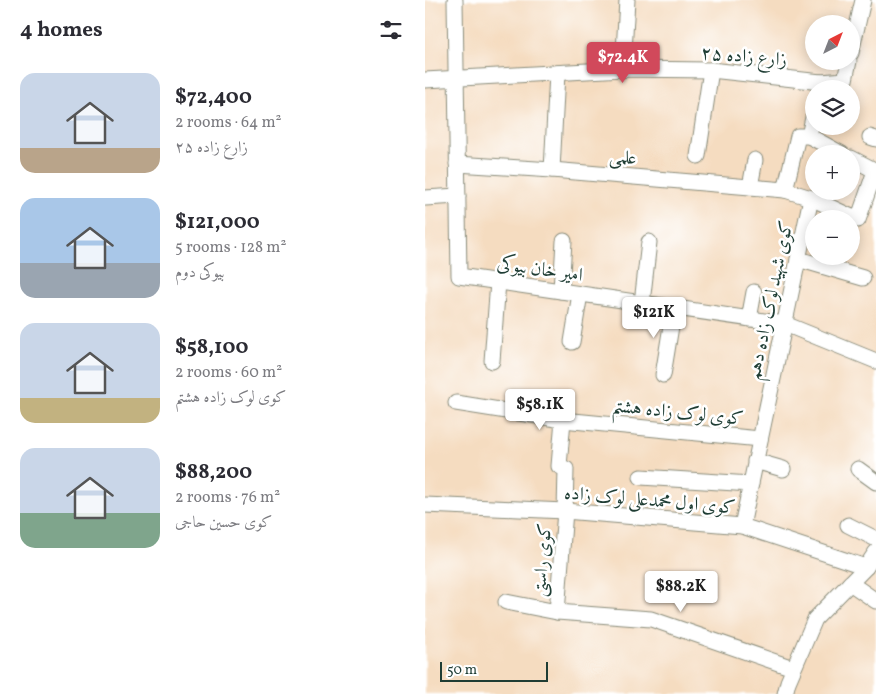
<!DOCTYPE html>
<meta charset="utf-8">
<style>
:root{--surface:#fff;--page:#f2f2f3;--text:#2b2b33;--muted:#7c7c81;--accent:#d1495b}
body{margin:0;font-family:Vollkorn,Amiri,serif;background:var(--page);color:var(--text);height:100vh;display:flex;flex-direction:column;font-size:19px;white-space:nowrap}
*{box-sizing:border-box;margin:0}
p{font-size:16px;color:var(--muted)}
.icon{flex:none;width:28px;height:28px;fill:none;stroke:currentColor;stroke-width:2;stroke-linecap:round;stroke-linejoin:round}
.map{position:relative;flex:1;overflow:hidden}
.side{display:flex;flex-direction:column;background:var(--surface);width:425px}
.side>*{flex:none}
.needle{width:32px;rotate:42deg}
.tools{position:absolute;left:380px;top:15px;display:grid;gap:10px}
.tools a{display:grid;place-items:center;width:55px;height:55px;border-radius:50%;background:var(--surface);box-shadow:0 2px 12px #0003;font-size:25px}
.scale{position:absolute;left:15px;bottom:12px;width:108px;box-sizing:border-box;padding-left:5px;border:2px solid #1f3d34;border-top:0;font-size:14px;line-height:18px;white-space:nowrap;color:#1f3d34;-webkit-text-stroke:4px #fff;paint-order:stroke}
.price{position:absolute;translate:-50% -42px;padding:0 11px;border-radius:5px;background:#fff;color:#222;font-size:16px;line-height:32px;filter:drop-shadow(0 1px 2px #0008)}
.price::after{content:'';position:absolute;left:50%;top:30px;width:15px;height:11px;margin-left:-8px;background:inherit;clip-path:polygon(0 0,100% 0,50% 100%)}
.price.current{background:var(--accent);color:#fff}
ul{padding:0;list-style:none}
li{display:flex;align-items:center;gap:15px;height:125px;padding:0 20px}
li span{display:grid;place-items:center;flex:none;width:140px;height:100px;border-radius:15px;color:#555}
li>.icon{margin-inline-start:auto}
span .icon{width:60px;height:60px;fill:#fffc;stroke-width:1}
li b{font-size:21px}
h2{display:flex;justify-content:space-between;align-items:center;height:60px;padding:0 20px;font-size:21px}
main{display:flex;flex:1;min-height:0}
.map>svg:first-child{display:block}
</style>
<main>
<section class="side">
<h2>4 homes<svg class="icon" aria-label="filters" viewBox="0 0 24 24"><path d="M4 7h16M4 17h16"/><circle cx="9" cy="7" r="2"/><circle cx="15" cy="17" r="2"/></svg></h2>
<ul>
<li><span style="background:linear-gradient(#c9d6e8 75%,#b9a48a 0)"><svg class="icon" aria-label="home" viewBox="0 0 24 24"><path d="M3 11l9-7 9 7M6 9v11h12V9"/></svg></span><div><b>$72,400</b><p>2 rooms · 64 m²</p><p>زارع زاده ۲۵</p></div></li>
<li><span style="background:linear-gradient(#a9c7e8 65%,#9aa5b1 0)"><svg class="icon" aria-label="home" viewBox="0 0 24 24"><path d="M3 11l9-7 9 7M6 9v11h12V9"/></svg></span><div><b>$121,000</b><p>5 rooms · 128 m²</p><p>بیوکی دوم</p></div></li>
<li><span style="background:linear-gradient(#c9d6e8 75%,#c2b280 0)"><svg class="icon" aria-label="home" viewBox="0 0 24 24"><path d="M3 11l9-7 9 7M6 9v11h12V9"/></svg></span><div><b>$58,100</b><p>2 rooms · 60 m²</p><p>کوی لوک زاده هشتم</p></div></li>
<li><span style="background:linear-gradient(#c9d6e8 65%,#7fa58c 0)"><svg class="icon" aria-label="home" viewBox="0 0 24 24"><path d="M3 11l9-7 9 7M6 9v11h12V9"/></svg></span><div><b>$88,200</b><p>2 rooms · 76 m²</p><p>کوی حسین حاجی</p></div></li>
</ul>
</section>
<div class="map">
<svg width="451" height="694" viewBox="0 0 451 694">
<rect width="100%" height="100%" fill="#fff"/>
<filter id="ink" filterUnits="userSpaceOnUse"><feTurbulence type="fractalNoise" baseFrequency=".02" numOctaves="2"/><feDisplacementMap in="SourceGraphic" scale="10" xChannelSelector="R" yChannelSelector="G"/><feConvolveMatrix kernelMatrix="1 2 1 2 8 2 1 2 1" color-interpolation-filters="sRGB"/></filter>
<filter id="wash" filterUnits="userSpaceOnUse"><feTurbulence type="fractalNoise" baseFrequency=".0096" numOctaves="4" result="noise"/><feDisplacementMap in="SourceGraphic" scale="20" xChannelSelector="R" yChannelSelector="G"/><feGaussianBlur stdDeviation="1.12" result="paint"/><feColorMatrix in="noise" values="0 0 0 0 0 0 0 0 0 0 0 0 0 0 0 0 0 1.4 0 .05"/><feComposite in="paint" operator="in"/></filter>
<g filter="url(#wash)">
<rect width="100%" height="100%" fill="#f5dcc0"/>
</g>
<g filter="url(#ink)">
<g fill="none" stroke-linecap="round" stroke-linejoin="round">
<g stroke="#8a8c7a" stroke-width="17">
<g id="minor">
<polyline points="30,0 34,276 360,324 451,361"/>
<polyline points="426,53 438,0"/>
<polyline points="198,69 202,0"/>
<polyline points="0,80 198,69 286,70 396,82"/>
<polyline points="394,89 396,82 420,80 424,61"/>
<polyline points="384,136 417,154"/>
<polyline points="445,137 451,139"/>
<polyline points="273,156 286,70"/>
<polyline points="426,158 451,171"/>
<polyline points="32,164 127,170 360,190"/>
<polyline points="127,170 132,73"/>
<polyline points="325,187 330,160"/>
<polyline points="0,198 33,196"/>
<polyline points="386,198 433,220 450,171"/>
<polyline points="373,259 438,278"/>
<polyline points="136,291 139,241"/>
<polyline points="217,303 224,242"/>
<polyline points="324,319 329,292"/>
<polyline points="147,342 155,294"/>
<polyline points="67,361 73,282"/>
<polyline points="238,375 249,308"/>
<polyline points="31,403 138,420 134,466 141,469 140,511 132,612"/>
<polyline points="138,420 335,439"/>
<polyline points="330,461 358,469"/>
<polyline points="433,469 451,482"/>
<polyline points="216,477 326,484"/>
<polyline points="0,505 140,511 317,526 441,567"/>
<polyline points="423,525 451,539"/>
<polyline points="317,526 386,198 360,190 373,136 384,136 389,113"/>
<polyline points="425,583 451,601"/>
<polyline points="81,602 132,612 226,619 368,668"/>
<polyline points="360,694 363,682 390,619 441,567 451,552"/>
</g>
</g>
<use href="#minor" stroke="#fff" stroke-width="15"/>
</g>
</g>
<g text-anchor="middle" stroke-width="5" stroke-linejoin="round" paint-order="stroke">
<g font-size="19" fill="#1f3d34" stroke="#fff">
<text transform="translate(319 55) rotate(5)" y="7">زارع زاده ۲۵</text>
<text transform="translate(198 156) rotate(5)" y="7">علمی</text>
<text transform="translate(115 268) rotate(8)" y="7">امیر خان بیوکی</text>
<text transform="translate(344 300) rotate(-78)" y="7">کوی شهید لوک زاده دهم</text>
<text transform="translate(253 411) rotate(6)" y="7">کوی لوک زاده هشتم</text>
<text transform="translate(225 499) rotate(5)" y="7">کوی اول محمدعلی لوک زاده</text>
<text transform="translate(116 560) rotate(-85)" y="7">کوی راستی</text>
</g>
</g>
</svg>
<div class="tools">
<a><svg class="needle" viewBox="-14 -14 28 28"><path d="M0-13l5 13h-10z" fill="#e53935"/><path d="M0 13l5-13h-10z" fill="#7c7c81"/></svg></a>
<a><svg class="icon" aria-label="layers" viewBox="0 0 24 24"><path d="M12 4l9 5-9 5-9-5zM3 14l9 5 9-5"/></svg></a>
<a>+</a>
<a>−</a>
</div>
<div class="scale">50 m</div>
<b class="price current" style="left:198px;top:84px">$72.4K</b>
<b class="price" style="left:229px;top:339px">$121K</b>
<b class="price" style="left:115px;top:431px">$58.1K</b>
<b class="price" style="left:256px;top:613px">$88.2K</b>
</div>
</main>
